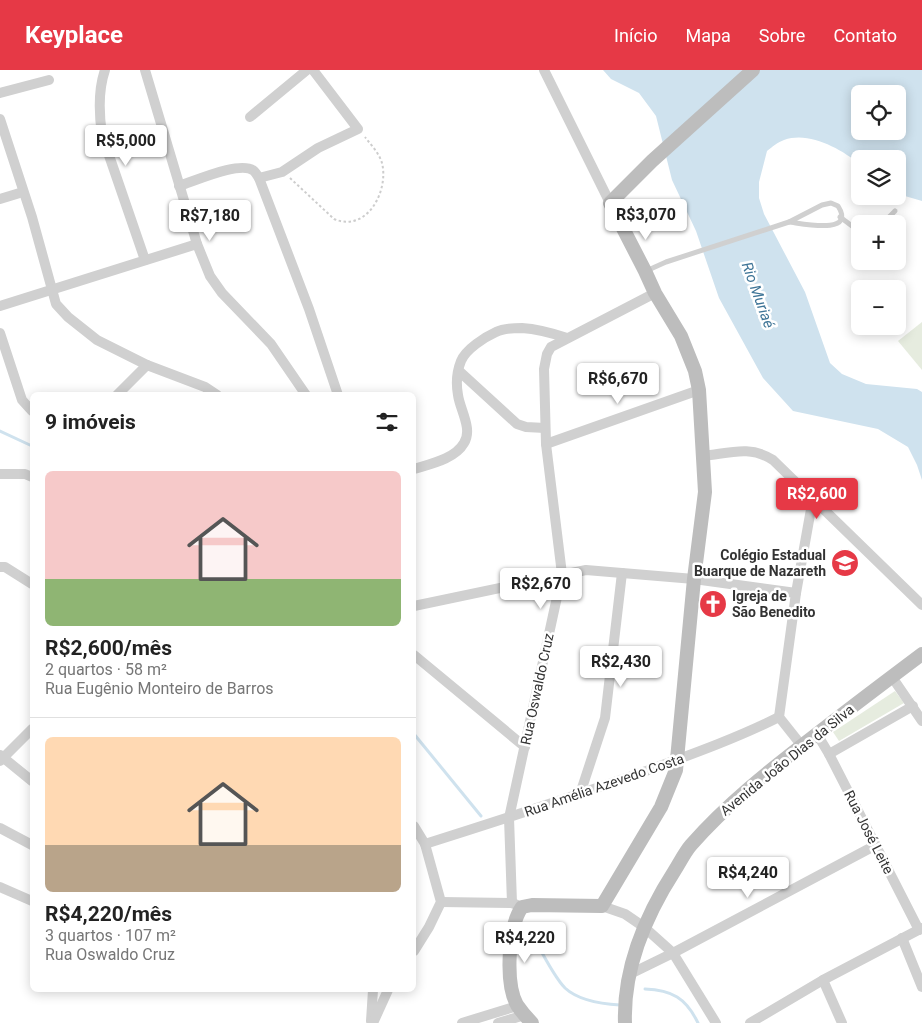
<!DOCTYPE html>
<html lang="pt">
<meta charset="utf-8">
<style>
:root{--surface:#fff;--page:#f2f2f2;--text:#222;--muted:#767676;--line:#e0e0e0;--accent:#e63946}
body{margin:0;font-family:Roboto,sans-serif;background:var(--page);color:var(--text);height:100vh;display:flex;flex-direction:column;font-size:19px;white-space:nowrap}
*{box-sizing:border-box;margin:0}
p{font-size:16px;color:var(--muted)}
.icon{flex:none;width:28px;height:28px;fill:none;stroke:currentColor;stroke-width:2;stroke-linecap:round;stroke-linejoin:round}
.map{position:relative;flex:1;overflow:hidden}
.sheet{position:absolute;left:30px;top:322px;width:386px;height:600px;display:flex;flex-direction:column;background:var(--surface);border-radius:8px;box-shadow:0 2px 12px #0003}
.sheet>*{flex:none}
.tools{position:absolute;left:851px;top:15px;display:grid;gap:10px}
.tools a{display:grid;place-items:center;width:55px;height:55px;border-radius:8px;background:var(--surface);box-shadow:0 2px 12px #0003;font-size:25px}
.price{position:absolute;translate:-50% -42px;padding:0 11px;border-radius:5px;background:#fff;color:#222;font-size:16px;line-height:32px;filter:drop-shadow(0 1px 2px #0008)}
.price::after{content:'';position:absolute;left:50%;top:30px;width:15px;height:11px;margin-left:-8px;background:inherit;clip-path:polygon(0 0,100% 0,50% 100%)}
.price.selected{background:var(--accent);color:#fff}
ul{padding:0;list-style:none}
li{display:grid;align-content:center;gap:10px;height:265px;padding:0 15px}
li+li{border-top:1px solid var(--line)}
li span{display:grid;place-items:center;height:155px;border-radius:8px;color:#555}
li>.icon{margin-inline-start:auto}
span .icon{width:90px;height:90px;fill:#fffc;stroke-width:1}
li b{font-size:21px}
h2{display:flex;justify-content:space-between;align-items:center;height:60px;padding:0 15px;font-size:21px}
header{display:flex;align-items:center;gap:30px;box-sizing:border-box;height:70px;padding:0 25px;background:var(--accent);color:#fff}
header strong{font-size:24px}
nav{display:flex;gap:28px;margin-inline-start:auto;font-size:18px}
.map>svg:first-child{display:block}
</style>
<header>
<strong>Keyplace</strong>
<nav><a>Início</a><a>Mapa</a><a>Sobre</a><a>Contato</a></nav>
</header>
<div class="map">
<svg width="922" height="953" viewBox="0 0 922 953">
<rect width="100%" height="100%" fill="#fff"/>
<g fill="#e6ecdf">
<polygon points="922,252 922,300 898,271"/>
<polygon points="895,621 904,633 839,671 833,662"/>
</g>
<path fill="#cfe2ee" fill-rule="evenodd" d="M 603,0 L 922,0 L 922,131 L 898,124 L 898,89 L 860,89 L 860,94 C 840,79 810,61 784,70 C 778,72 772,77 767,81 L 759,112 L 759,128 L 764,144 L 805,222 L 830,293 L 842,304 L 866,314 L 917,319 L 922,322 L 922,410 L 917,395 L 908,377 L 878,359 L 793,341 L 763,308 L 719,228 L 696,161 L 672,110 L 656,46 L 639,23 L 611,9 ZM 860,24 L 898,24 L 898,61 L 860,61 Z"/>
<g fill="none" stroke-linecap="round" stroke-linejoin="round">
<g stroke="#cfe2ee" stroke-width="3">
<polyline points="0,361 32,376"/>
<polyline points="414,664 481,746"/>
<path d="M 528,857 C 538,874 552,905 565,918 C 579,931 602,934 620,935"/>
<path d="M 645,919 C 672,920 686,928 698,953"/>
</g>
<path stroke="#cdcdcd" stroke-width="2" stroke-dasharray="2.5 2.5" stroke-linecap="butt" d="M 290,108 L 334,149 C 367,163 389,121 382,93 C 379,83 371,75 365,67"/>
<g stroke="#d0d0d0" stroke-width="5">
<path d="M 831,133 L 838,136 C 857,166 800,153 789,152 L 822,135 Z"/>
<polyline points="840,147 860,162"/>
<polyline points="882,154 895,141"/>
<polyline points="646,201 666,192 789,152"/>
</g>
<g stroke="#d0d0d0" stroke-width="10">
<path d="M 105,0 C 98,20 99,44 102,65 L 145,190"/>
<polyline points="145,0 197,174 210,206 222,223 271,274 306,325"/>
<polyline points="544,0 610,133"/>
<polyline points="0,23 49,10"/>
<polyline points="250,47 307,0"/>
<polyline points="0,49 32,147 56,234 68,247 97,270 147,295 205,317 217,325"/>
<polyline points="259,108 282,102 318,78 358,59 313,0"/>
<path d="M 179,116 C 195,111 241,90 254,101 C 256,103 257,105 259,108 L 309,239 L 338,325"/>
<polyline points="0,129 23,122"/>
<polyline points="0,236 197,174"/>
<polyline points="0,263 22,330 32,341"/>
<polyline points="459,301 517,354 526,357 545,358"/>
<polyline points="117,325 147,295"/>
<polyline points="546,374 699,320"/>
<path d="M 704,386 C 730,383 750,375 773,390 L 922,535"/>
<path d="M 414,399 C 430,394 455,389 464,373 C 473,359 460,340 458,325 C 456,314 457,301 461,291 C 466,279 485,267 496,262 C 502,259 515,258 522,258 C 538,259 552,263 567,268"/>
<polyline points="0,404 25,404 32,407"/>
<polyline points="0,497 5,497 32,514"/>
<polyline points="414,536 586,500 694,509 796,523"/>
<polyline points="414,585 525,677"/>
<polyline points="892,607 922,651"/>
<polyline points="817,664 829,684 919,860"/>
<polyline points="802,676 779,647 796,523 813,428"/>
<polyline points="829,684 913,636"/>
<polyline points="0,685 32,711"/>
<polyline points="0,691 32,659"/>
<polyline points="580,724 605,648 622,503"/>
<polyline points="414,756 425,774 441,832 429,857 414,881"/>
<polyline points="0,758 32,775"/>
<path d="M 425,774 C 495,752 565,729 635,705 C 684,687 733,670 779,647"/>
<polyline points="0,817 32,831"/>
<polyline points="441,832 512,833 517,835"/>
<polyline points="512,833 509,748 562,504 546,374 544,299 547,284 551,277 655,223"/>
<polyline points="602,836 625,844 644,857 673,883 716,953"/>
<polyline points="902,868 922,917"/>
<polyline points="630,904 673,883 876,775"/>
<polyline points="823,910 842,953"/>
<polyline points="371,951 373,920"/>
<polyline points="373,953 388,920"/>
<polyline points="462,953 517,936"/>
<polyline points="498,953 525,945"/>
<polyline points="750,953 823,910 922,858"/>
</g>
<g stroke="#bdbdbd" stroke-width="14">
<path d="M 532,953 C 527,948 521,941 517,935 C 505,913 508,857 522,837 L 532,835 L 602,836 L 661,737 L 676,700 L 694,509 L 705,422 L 699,320 L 695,301 L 681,266 L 655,223 L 645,201 L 610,133 L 652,91 L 753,0"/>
<path d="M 625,953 C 623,899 646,845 675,800 C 680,792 685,782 691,775 C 727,734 770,700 813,667 C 849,639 886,611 922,584"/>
</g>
</g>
<defs>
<g id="school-disc" transform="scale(1.4375)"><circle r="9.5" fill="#e63946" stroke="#fff"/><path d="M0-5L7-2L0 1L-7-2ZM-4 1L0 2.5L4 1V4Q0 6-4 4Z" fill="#fff"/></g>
<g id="church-disc" transform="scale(1.4375)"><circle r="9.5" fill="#e63946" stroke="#fff"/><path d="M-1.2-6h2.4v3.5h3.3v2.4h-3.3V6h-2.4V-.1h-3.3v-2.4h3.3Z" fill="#fff"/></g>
</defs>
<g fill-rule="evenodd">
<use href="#school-disc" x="845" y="493"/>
<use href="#church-disc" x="713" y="534"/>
</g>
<g text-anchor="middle" stroke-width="5" stroke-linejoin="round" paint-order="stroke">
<g font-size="14" font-weight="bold" fill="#333" stroke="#fff" text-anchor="end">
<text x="826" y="490">Colégio Estadual<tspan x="826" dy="16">Buarque de Nazareth</tspan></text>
<text x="732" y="531" text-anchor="start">Igreja de<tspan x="732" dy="16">São Benedito</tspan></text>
</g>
<g font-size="14" fill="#333" stroke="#fff">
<text transform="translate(537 619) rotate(-78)" y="5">Rua Oswaldo Cruz</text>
<text transform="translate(787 690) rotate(-39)" y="5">Avenida João Dias da Silva</text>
<text transform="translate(604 715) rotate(-19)" y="5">Rua Amélia Azevedo Costa</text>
<text transform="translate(869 762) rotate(63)" y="5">Rua José Leite</text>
</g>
<g font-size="15" font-style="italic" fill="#3f7597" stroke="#fff">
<text transform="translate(758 225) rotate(70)" y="5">Rio Muriaé</text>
</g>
</g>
</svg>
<div class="tools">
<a><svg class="icon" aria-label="locate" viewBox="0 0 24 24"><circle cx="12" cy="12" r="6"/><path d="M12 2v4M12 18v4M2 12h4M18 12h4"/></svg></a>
<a><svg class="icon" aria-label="layers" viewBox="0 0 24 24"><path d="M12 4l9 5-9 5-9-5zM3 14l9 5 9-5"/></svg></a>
<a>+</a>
<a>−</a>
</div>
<b class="price" style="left:126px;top:97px">R$5,000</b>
<b class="price" style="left:646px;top:171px">R$3,070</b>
<b class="price" style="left:210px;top:172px">R$7,180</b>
<b class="price" style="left:618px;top:335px">R$6,670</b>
<b class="price selected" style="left:817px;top:450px">R$2,600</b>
<b class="price" style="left:541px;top:540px">R$2,670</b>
<b class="price" style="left:621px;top:618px">R$2,430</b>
<b class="price" style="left:748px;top:829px">R$4,240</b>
<b class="price" style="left:525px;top:894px">R$4,220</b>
<section class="sheet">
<h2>9 imóveis<svg class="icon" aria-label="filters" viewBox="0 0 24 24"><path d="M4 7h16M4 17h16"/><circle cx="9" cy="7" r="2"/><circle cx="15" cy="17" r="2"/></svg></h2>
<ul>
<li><span style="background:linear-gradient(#f6c9c9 70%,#8fb573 0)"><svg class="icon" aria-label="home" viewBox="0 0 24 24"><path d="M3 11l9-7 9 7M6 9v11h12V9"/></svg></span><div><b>R$2,600/mês</b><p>2 quartos · 58 m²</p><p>Rua Eugênio Monteiro de Barros</p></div></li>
<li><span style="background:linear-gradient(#ffd9b3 70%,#b9a48a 0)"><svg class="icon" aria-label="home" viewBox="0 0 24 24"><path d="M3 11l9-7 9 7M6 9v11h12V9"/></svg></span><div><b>R$4,220/mês</b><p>3 quartos · 107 m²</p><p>Rua Oswaldo Cruz</p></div></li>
</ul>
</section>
</div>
